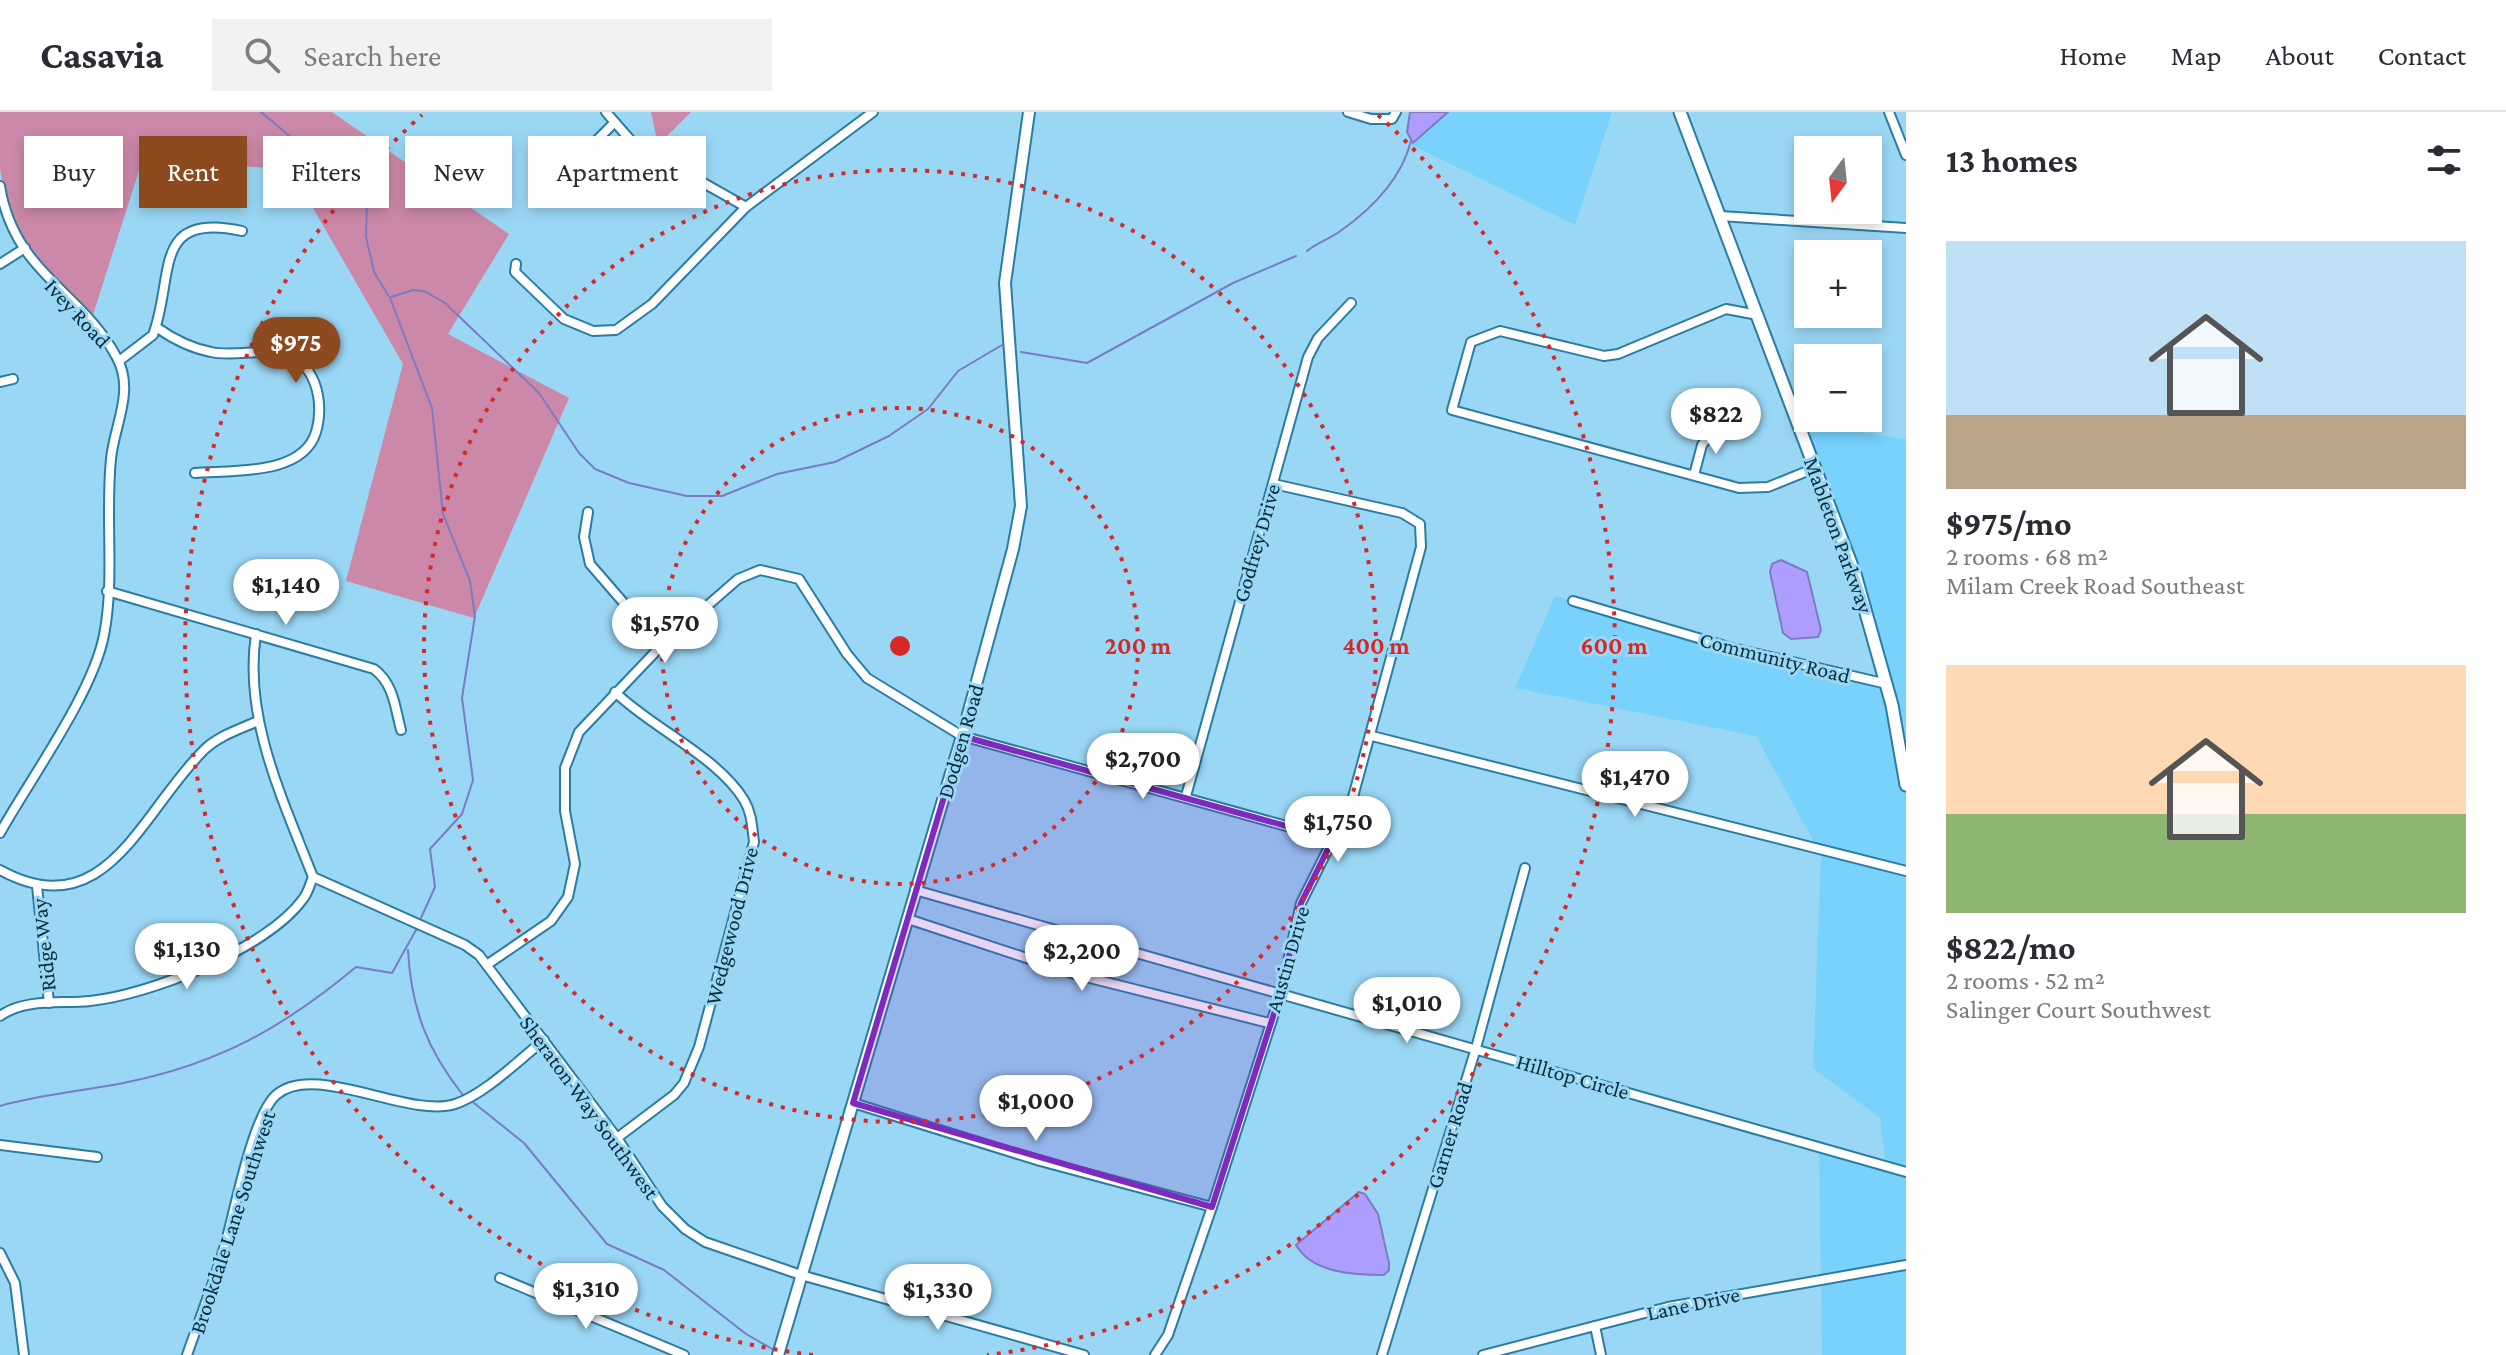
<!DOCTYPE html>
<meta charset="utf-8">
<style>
:root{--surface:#fff;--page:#f2f2f3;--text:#2b2b33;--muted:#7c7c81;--line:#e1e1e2;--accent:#8e4a1f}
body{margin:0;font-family:"Crimson Pro",serif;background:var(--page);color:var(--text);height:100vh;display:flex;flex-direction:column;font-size:30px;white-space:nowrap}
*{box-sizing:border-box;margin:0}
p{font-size:26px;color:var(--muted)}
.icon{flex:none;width:44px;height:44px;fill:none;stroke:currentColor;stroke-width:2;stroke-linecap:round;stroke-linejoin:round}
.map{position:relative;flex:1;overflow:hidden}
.details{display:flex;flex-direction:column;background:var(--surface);width:600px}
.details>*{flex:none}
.banner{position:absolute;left:24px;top:24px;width:760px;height:72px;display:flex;gap:16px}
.needle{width:52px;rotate:195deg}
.tools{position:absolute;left:1794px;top:24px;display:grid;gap:16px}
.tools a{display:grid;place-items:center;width:88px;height:88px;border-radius:0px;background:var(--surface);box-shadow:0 4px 12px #0003;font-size:40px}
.price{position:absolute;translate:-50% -68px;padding:0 18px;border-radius:28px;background:#fff;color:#222;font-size:26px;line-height:52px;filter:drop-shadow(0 2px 4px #0008)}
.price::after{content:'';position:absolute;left:50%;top:48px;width:24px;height:18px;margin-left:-12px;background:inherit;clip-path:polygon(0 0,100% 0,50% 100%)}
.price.on{background:var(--accent);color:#fff}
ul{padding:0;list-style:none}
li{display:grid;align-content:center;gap:16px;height:424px;padding:0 40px}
li span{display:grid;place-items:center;height:248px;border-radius:0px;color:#555}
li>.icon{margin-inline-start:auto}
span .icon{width:144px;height:144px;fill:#fffc;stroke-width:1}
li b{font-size:34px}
h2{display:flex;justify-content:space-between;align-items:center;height:96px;padding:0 40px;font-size:34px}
.tag{padding:0 28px;border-radius:0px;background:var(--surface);box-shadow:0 4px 12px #0003;font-size:28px;line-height:72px}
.tag.on{background:var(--accent);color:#fff}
header{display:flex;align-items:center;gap:48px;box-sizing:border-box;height:112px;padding:0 40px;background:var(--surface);border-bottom:2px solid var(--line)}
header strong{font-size:38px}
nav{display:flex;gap:44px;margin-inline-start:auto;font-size:28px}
.search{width:560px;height:72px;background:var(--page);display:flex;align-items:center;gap:20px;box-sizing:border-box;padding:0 28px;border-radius:0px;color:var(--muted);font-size:30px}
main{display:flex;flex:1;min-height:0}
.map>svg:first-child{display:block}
</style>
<header>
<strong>Casavia</strong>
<div class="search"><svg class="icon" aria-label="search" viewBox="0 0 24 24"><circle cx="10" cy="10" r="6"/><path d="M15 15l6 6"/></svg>Search here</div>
<nav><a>Home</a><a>Map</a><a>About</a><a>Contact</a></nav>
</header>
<main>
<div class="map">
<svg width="1906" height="1243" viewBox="0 0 1906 1243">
<rect width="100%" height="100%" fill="#9ad7f5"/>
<g fill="#78d2fc">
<polygon points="1444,0 1612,0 1575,113 1412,33"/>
<polygon points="1789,309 1906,327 1906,1243 1822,1243 1819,1039 1887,1061 1880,1006 1813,956 1821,743 1756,624 1515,576 1555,484 1886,577"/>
</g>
<g fill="#cc88a8">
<polygon points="0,0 332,0 509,122 448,222 569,286 474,506 346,469 403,252 291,58 143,46 92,206 44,157 10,111 0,57"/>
<polygon points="651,0 691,0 658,33"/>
</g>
<g fill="#ac9dfe" stroke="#7b7bc4" stroke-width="2">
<polygon points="1410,0 1448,0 1413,31 1407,20"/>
<polygon points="1781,448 1807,460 1821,518 1818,525 1791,527 1783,521 1770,460 1772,452"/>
<path d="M 1359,1080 L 1365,1082 L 1378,1102 L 1389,1151 L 1389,1158 L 1384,1163 C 1354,1163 1312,1161 1296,1133 Z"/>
</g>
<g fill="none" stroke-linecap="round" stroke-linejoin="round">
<g stroke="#7b7bc4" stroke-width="2">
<polyline points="261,0 299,32 342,51 360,67 367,90 366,125 374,160 390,186 432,296 443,402 470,469 475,504 462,586 473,668 462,702 430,737 435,775 421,806"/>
<path d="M 1307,139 C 1317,131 1329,127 1339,120 C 1372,97 1401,68 1411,29"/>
<polyline points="391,185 413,178 424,179 445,191 539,281 579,341 595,357 629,371 687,384 722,384 777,362 835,350 889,324 928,297 958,259 1002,233"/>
<polyline points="1021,240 1087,251 1233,171 1296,144"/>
<path d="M 408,838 C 411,896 427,938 463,983"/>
<polyline points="474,991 524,1031 607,1132 664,1158 746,1222 774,1238"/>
<path d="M 0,994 C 42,982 85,979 128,970 C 220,951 284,915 356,855 L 392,861 L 416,818"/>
</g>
<g stroke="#2a7da0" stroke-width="12">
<g id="minor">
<polyline points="606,0 633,31 746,95"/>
<polyline points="1348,0 1371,7 1392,7 1396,0"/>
<polyline points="1889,0 1906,43"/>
<polyline points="577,65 587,38 613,12"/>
<path d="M 0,74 C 14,162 82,179 117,246 C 135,279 114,314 111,347 C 105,404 115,467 104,523 C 93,581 30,667 0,721"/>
<polyline points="1720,104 1906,116"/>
<polyline points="0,152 25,136"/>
<polyline points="516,152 515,160 564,207 593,219 616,218 652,192 746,95 873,0"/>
<polyline points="1758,203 1726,197 1618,242 1604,244 1500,219 1471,230 1452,298 1739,376 1768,375 1815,356"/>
<path d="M 156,215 C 173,227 190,236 211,240 C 233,245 257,237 279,241 C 316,246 325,291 316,320 C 303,364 232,358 195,361"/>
<path d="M 119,249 L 153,223 C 175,164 151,99 242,119"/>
<polyline points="0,270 13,267"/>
<polyline points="1694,363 1702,333 1717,314"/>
<polyline points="588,400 584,425 590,452 661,534"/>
<path d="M 107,479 L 374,557 C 394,572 395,596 401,618"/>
<polyline points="1573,489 1732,536 1887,572"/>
<path d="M 256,522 C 243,606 283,688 313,765 L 465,833 L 479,843 L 617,1026 L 662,1094 L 685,1117 L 705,1130 L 801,1163 L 1084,1243"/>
<path d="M 615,580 C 652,616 718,645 744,688 C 752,701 752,715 754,730 L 699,935 L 684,971 L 674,983 L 617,1026"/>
<polyline points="1372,624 1906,759"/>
<polyline points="1186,684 1308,245 1318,226 1351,191"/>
<path d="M 0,758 C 106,816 141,700 204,638 C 218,624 240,617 258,609"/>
<polyline points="37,774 49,891"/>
<polyline points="915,778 1906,1060"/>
<polyline points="908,807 1078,863 1269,911"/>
<polyline points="488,852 551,809 568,785 575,752 565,699 565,656 579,620 661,534 738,467 760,458 799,467 847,542 867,566 962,624 1333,727"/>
<path d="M 0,904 C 25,886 61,892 90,889 C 149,883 267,837 303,787 C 308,781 310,772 313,765"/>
<polyline points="853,991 1040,1049 1212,1095"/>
<polyline points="0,1033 97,1045"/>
<polyline points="0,1141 15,1171 24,1243"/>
<polyline points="500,1166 684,1243"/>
<polyline points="1595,1214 1601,1243"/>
<path d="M 187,1243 C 200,1206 214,1170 225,1133 C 235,1099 252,1005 276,983 C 314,949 409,1007 455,992 C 484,983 520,947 544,928"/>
<polyline points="1155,1243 1168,1223 1212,1095 1281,880 1301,791 1333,727 1347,707 1421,435 1420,412 1402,401 1274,372"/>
<polyline points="1382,1243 1476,936 1525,756"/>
<polyline points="1483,1243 1668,1195 1906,1153"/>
</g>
</g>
<g stroke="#2a7da0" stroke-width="14">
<polyline id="tertiary" points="778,1243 962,624 1013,437 1021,394 1005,171 1029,0"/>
</g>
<g stroke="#2a7da0" stroke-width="15">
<polyline id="secondary" points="1680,0 1855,462 1892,593 1906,673"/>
</g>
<use href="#minor" stroke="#fff" stroke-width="8"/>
<use href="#tertiary" stroke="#fff" stroke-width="10"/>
<use href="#secondary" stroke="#fff" stroke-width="11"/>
</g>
<path fill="#7b2cbf" fill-opacity="0.2" stroke="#7b2cbf" stroke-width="6" stroke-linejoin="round" d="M 962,624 L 1333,727 L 1301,791 L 1281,880 L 1212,1095 L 853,991 Z"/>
<g fill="none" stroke="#d62828" stroke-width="4" stroke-dasharray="4 8">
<circle cx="900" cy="534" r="238"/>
<circle cx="900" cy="534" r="476"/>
<path d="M813 1243A714 714 0 0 1 422 3M1378 3A714 714 0 0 1 987 1243"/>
</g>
<g text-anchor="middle" stroke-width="6" stroke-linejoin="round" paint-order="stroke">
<g font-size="22" fill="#0a2d3c" stroke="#9ad7f5">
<text transform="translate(78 201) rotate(47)" y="8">Ivey Road</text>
<text transform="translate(1839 423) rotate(70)" y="8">Mableton Parkway</text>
<text transform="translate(1256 431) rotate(-74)" y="8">Godfrey Drive</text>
<text transform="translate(1775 545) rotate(14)" y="8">Community Road</text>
<text transform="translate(960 629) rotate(-74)" y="8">Dodgen Road</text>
<text transform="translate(731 814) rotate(-76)" y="8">Wedgewood Drive</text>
<text transform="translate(43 833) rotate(-96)" y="8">Ridge Way</text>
<text transform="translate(1287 847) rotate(-74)" y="8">Austin Drive</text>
<text transform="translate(1573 964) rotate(16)" y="8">Hilltop Circle</text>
<text transform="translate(590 995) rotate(54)" y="8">Sheraton Way Southwest</text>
<text transform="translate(1449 1023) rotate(-73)" y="8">Garner Road</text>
<text transform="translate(232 1110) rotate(-72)" y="8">Brookdale Lane Southwest</text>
<text transform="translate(1693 1191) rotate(-12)" y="8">Lane Drive</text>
</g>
</g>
<circle cx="900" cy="534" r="12" fill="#d62828" stroke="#9ad7f5" stroke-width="4"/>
<g font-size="24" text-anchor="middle" font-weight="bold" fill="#d62828" stroke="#9ad7f5" stroke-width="6" stroke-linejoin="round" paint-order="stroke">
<text x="1138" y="542">200 m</text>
<text x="1376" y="542">400 m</text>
<text x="1614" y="542">600 m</text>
</g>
</svg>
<div class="tools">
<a><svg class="needle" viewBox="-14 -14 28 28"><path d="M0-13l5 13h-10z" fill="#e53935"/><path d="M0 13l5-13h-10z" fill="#7c7c81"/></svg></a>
<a>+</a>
<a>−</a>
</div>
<b class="price on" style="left:296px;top:273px">$975</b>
<b class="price" style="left:1716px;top:344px">$822</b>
<b class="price" style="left:286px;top:515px">$1,140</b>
<b class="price" style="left:665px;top:553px">$1,570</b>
<b class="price" style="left:1143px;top:689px">$2,700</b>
<b class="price" style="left:1635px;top:707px">$1,470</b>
<b class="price" style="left:1338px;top:752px">$1,750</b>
<b class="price" style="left:187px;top:879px">$1,130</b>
<b class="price" style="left:1082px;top:881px">$2,200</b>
<b class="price" style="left:1407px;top:933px">$1,010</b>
<b class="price" style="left:1036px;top:1031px">$1,000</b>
<b class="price" style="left:586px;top:1219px">$1,310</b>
<b class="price" style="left:938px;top:1220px">$1,330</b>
<div class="banner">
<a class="tag">Buy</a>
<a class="tag on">Rent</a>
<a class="tag">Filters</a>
<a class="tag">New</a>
<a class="tag">Apartment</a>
</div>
</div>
<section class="details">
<h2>13 homes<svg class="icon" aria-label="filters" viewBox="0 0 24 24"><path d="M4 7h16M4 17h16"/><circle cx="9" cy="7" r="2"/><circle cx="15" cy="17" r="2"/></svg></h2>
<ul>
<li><span style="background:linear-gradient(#bfe0f5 70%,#b9a48a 0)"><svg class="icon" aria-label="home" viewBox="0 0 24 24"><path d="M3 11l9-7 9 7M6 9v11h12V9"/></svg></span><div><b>$975/mo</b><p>2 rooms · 68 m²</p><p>Milam Creek Road Southeast</p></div></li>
<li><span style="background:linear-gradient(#ffd9b3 60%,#8fb573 0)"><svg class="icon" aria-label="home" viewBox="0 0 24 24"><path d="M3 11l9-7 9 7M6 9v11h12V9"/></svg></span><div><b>$822/mo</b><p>2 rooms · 52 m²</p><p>Salinger Court Southwest</p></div></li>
</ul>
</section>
</main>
